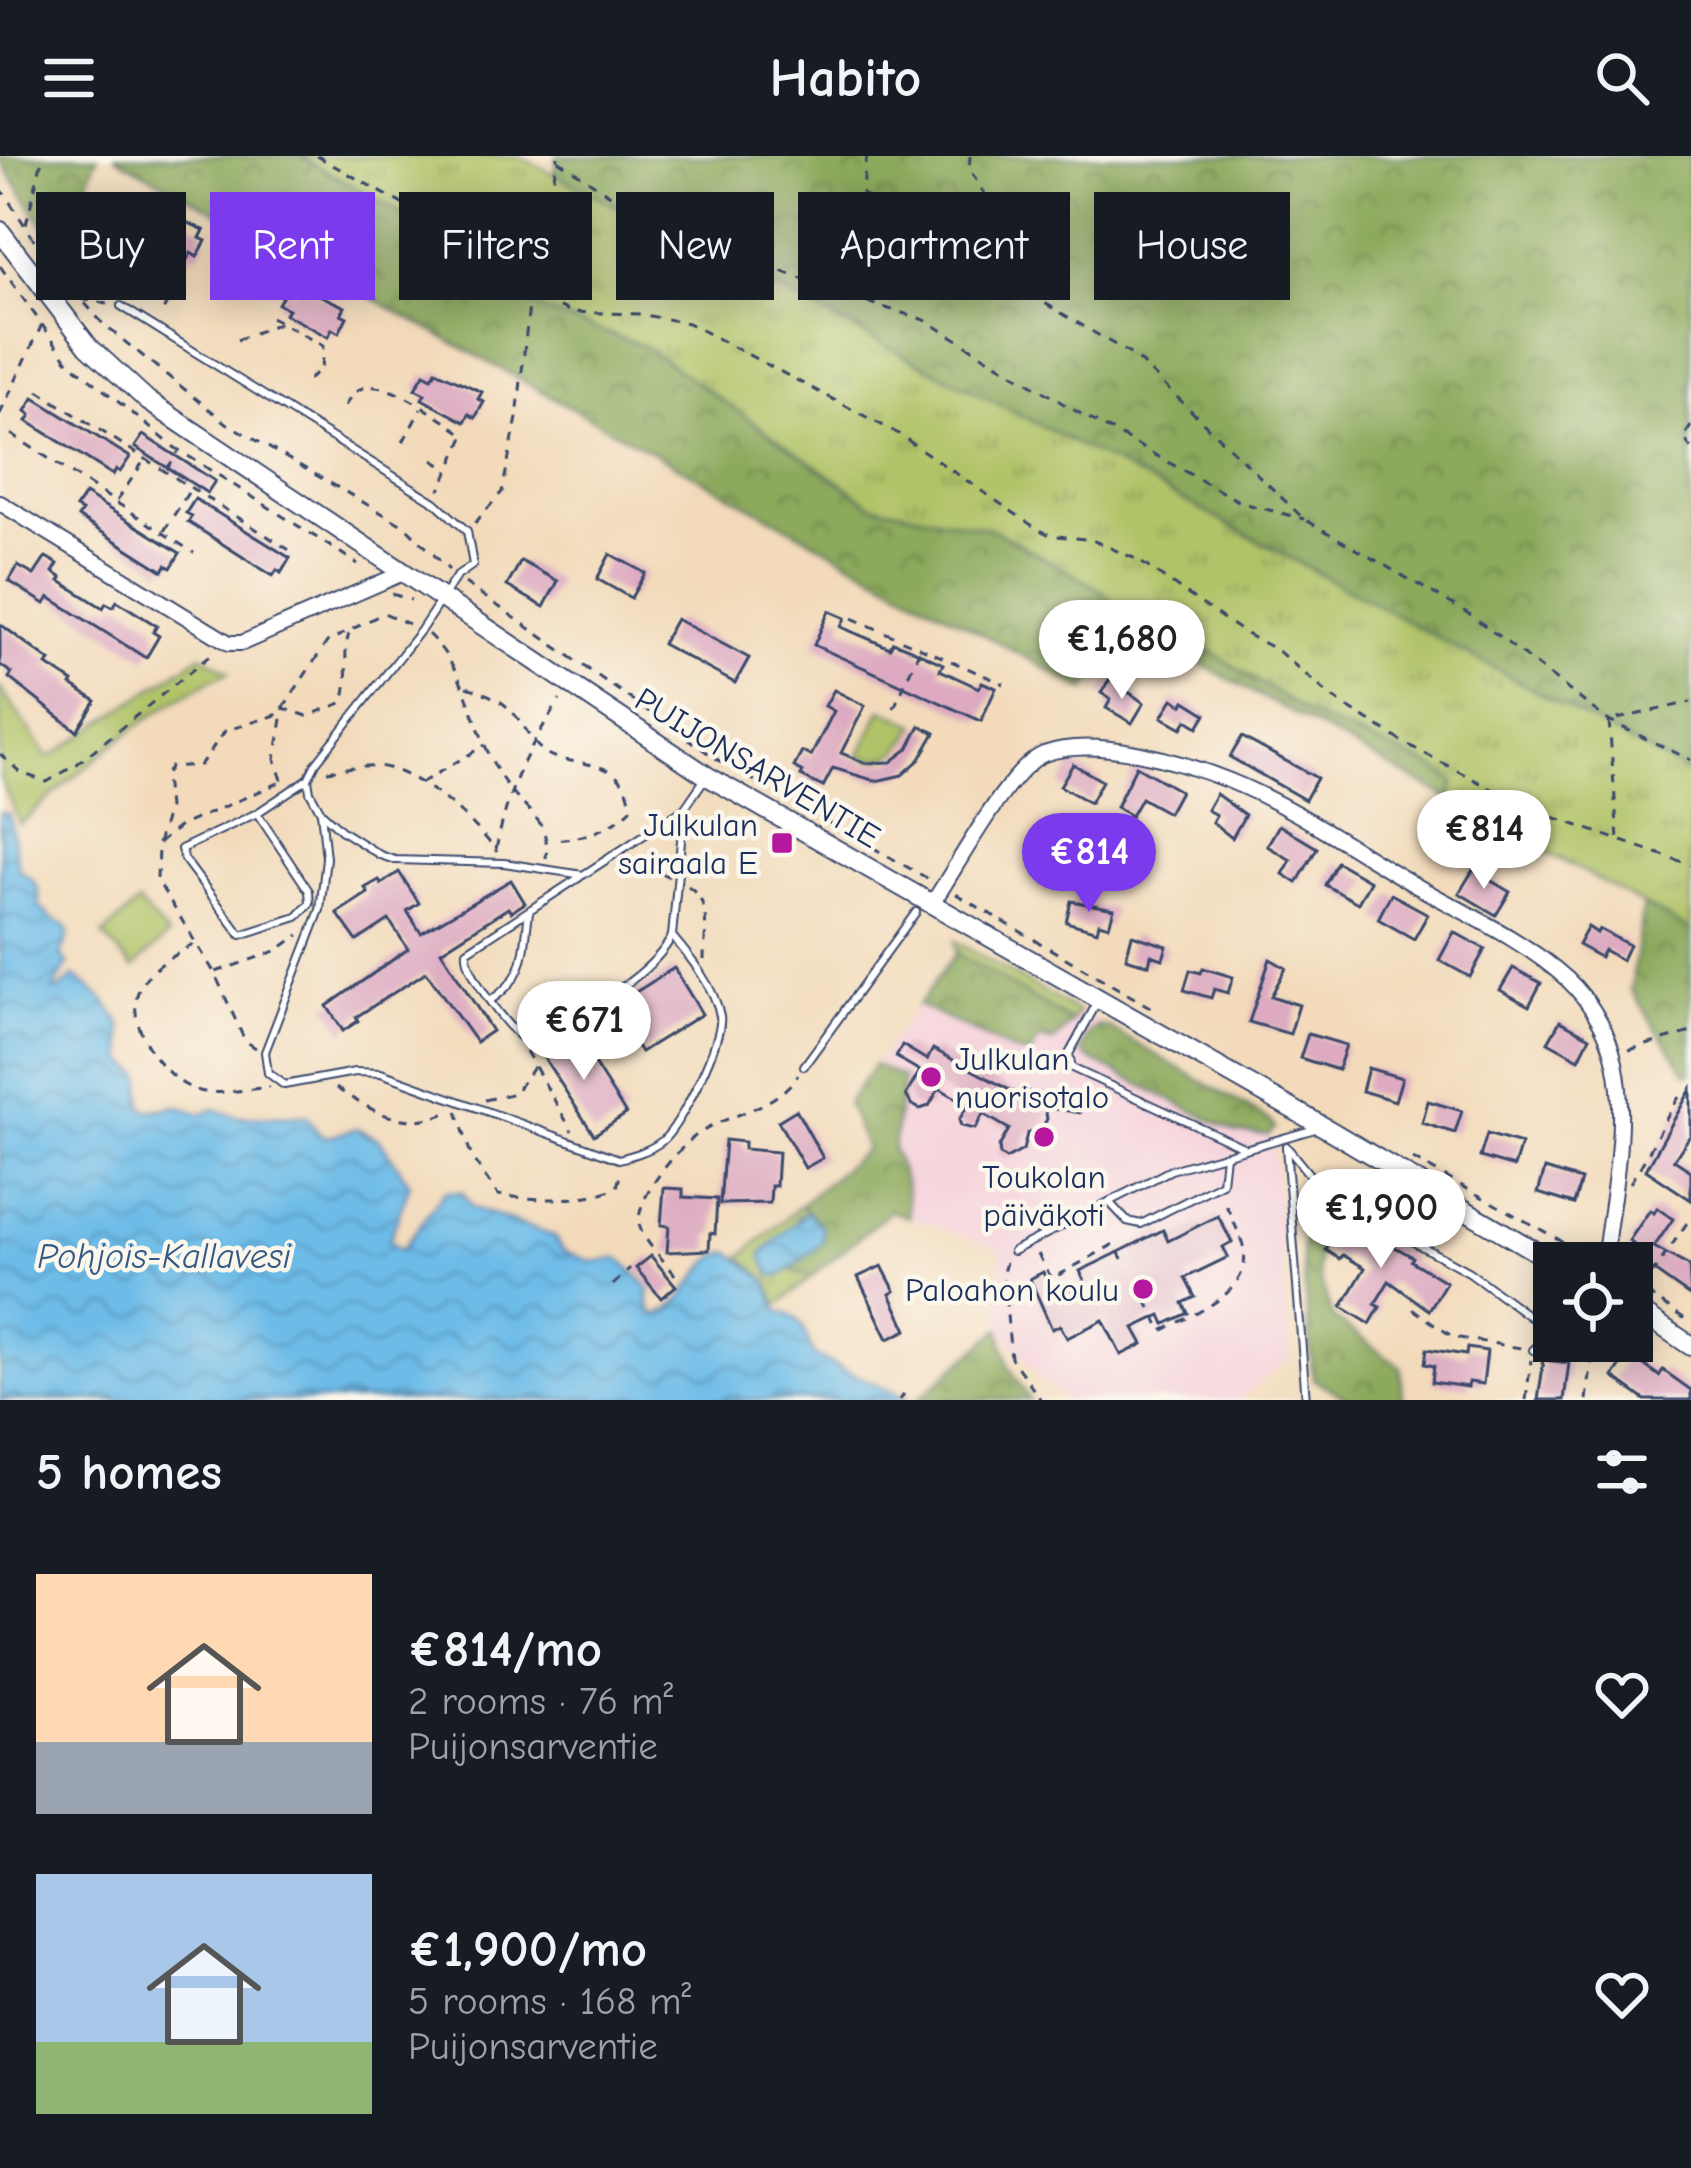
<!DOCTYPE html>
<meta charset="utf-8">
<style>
:root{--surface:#171b24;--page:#242831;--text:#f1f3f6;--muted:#9ea1a6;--accent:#7c3aed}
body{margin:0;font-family:"Comic Neue",sans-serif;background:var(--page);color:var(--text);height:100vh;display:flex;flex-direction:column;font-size:45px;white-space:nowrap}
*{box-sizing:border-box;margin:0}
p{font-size:39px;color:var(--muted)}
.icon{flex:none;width:66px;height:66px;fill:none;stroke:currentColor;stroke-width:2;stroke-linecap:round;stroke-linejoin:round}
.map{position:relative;height:1244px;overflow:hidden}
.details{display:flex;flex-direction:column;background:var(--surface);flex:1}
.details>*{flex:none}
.guide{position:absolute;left:36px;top:36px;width:1620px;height:108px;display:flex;gap:24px}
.fabs{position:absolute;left:1533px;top:1086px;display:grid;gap:24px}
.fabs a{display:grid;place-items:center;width:120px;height:120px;border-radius:0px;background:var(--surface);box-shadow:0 6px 30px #0003;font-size:60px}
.price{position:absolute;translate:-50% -102px;padding:0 27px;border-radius:42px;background:#fff;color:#222;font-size:39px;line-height:78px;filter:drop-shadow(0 3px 6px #0008)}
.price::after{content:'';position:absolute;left:50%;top:72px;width:36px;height:27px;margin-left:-18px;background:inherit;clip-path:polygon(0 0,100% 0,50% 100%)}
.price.selected{background:var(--accent);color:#fff}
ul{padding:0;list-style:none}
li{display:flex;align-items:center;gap:36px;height:300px;padding:0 36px}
li span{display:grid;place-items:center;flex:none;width:336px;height:240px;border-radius:0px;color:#555}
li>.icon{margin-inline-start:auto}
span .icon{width:144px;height:144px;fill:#fffc;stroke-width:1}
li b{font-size:51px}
h2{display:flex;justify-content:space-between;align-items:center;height:144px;padding:0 36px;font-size:51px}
.tag{padding:0 42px;border-radius:0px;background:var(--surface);box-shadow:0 6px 30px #0003;font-size:42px;line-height:108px}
.tag.selected{background:var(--accent);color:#fff}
header{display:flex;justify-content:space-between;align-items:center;height:156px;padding:0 36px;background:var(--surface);font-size:54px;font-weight:700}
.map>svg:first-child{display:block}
</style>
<header><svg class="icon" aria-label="menu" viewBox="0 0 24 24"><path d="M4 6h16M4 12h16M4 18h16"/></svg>Habito<svg class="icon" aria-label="search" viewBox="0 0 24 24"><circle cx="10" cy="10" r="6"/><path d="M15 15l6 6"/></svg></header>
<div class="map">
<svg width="1691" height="1244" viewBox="0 0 1691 1244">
<defs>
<pattern id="grass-tufts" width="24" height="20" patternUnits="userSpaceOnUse" patternTransform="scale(3)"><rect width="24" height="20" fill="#b1c367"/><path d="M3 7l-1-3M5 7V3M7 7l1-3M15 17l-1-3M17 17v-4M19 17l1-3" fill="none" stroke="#8f9f58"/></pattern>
<pattern id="forest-crowns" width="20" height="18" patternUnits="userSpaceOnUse" patternTransform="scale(3)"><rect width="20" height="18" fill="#8ca95c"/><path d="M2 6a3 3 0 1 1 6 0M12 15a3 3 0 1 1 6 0" fill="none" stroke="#728a4f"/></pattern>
<pattern id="water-waves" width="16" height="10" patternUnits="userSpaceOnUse" patternTransform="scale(3)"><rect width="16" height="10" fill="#6dbce8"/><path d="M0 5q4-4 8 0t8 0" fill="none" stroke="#5999bf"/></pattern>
</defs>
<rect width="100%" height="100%" fill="#fbf7ec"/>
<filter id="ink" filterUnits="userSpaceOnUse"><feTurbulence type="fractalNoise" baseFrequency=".00833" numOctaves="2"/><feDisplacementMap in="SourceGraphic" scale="24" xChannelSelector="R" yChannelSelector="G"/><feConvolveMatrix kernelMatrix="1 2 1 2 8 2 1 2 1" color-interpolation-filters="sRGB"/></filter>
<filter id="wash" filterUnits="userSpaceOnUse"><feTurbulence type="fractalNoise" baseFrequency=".004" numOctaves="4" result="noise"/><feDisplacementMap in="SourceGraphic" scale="48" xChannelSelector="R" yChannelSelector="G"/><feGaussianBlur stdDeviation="2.7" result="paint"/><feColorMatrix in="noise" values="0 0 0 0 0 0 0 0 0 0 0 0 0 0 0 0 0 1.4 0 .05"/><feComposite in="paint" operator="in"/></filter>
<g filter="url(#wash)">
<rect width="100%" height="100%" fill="#f2daba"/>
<polygon fill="#f5cfda" points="918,849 1017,897 1039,883 1066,875 1078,856 1109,872 1099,870 1091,876 1272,978 1291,1201 1238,1244 1066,1244 1045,1229 1000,1173 1000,1093 890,1054 847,947"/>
<g fill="url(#grass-tufts)" stroke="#667962" stroke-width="3">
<polygon points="300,0 519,0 1148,325 1691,619 1691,775 1450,643 1455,626 1433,611 1311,560 1184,478 1128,462 1098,432 992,373 872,350 644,191 544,155 446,83"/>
<polygon points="955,785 1078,856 1072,866 956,797"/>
<polygon points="801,1049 807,1056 797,1061 781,1120 790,1113 810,1122 778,1149 766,1124 741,1101"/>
</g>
<g fill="url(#forest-crowns)" stroke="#546c5d" stroke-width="3">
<polygon points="0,0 98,0 60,93 0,4"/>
<polygon points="114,0 300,0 446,84 544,155 644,190 872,349 992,373 1098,432 1128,462 1184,478 1311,560 1433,611 1455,626 1450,643 1129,469 1085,534"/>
<polygon points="557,0 1691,0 1691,619 1148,325 554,18"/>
<polygon points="1643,749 1691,775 1691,918 1686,917 1631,834"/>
<polygon points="956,797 1072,866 1053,886 1039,883 1031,898 1017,897 918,849"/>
<polygon points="1099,870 1109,872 1271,965 1275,972 1268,979 1235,976 1086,901 1081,894 1090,876"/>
<polygon points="874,909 903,922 893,994 906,1029 909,1061 890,1055 810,1122 790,1113 822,1087 823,1072 801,1049 866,993 847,947"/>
<polygon points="1312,1042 1320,1055 1318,1116 1332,1161 1401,1211 1403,1244 1351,1244 1313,1223 1302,1096"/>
<polygon points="1000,1173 1009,1211 1030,1244 917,1244"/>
</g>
<g fill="#b1c367" stroke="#667962" stroke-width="3">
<path d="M 202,499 L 229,516 C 149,552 86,610 20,668 L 0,622 L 0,532 L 49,602 Z"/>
<path d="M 882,553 L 916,569 C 903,595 890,608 859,600 Z"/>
<polygon points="138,747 168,780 133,812 103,779"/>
</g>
<g fill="url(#water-waves)" stroke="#4476a3" stroke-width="3">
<path d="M 0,656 L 9,659 L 19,714 C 35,723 41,731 39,750 L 52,763 L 66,770 L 69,777 L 61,800 L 68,808 L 53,834 L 59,834 L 75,820 L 105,845 L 121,868 L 125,905 L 142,920 L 142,950 L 148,955 L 178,950 L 201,958 L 215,953 L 237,961 L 307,960 L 319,978 L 329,981 L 357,972 L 379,983 L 410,1028 L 389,1085 L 401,1095 L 444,1036 L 462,1036 L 471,1051 L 553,1080 L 564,1095 L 593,1106 L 620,1102 L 649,1132 L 649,1149 L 654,1160 C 691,1152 695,1100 731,1096 L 766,1124 L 778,1154 C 812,1166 799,1175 815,1200 L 910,1244 L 0,1244 Z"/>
<polygon points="807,1056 823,1072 822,1087 781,1120 771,1119 761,1098"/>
</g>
<g id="blocks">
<g fill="#ddaac1">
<polygon points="150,50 204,74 200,82 206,85 197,101 191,97 186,105 144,82 147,77 137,72"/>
<polygon points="299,130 345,151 341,158 347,161 339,177 332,173 328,181 285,158 288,153 278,148 287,133 295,137"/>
<polygon points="436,215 482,236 478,243 484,246 475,262 469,258 465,266 422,243 425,238 415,233 424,218 432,222"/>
<polygon points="34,242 130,301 120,316 116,313 113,319 27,265 31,259 26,255"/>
<polygon points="143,279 215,325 207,337 135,291"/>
<polygon points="85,338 180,397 171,412 166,409 163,415 78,361 82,355 76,352"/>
<polygon points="195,343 290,402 281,417 277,414 273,420 188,366 192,360 186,357"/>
<polygon points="610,398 645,417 631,442 597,423"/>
<polygon points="46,401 58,408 53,416 62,422 60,425 103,452 106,447 113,451 117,445 157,470 153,476 159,480 146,502 49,441 45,448 9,425 18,410 34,419"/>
<polygon points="521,405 558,425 544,451 507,430"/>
<polygon points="829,455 845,462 841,471 890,492 893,486 908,492 943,508 940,514 979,532 982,526 996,532 981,565 814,489"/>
<polygon points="676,463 749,502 735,527 662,488"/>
<polygon points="0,468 50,505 47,509 73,526 71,529 96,545 77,575 9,522 12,517 0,509"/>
<polygon points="1110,523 1144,547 1132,567 1106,552 1111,543 1101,537"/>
<polygon points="834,534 865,550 841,597 865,607 891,606 908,593 920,570 935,577 920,603 902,619 876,625 833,612 823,631 801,620 803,616 794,611 802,596 811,600 834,555 825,550"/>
<polygon points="1173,543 1183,549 1185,545 1206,558 1198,571 1187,564 1182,572 1162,561"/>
<polygon points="1242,581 1317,622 1305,644 1230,601"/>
<polygon points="1073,608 1102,625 1090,647 1060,630"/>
<polygon points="1136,610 1180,635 1168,657 1141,642 1131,660 1116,651"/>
<polygon points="1216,638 1245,659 1232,682 1212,666 1216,659 1207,654"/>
<polygon points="1279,669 1317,692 1297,727 1283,718 1291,704 1267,690"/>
<polygon points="1337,706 1370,725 1358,747 1325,729"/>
<polygon points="1473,714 1510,736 1496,759 1459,737"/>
<polygon points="399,716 419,747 407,755 421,777 511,724 525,747 511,756 508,752 441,795 492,875 476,886 426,816 356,861 358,865 343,875 327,850 408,793 389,764 357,785 337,757 368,737 365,732 379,724 381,728"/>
<polygon points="1391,738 1428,758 1414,783 1378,763"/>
<polygon points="1071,745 1114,753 1109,770 1099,767 1097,775 1066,766"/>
<polygon points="1588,771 1597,777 1599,773 1629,789 1622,804 1604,794 1600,801 1578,789"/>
<polygon points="1454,776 1485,793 1470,821 1439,804"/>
<polygon points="1132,779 1167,790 1163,803 1151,799 1149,809 1126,802"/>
<polygon points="1270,803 1286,812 1271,840 1299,849 1290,878 1249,866"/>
<polygon points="674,812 702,858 641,896 612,851"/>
<polygon points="1203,812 1233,821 1228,837 1214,833 1211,842 1184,834 1190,814 1201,817"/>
<polygon points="1513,812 1541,827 1529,850 1500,834"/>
<polygon points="1560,865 1590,881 1579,903 1548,886"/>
<polygon points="574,876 626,958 594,979 541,897"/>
<polygon points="1308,878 1346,889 1338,914 1300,902"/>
<polygon points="902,889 927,904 933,893 1021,940 1024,935 1058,941 1081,957 1045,951 1047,963 1043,970 1027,978 1023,994 1006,1003 1000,999 999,991 1009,973 983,958 975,973 961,970 959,964 968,949 939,932 929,950 920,953 911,948 906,939 920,915 896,901"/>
<polygon points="1368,912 1402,922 1395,945 1362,935"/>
<polygon points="1691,933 1691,978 1674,1004 1691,1015 1691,1044 1646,1014"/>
<polygon points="1428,945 1462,955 1455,977 1422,967"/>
<polygon points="796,954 823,1002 805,1012 778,965"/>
<polygon points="1487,978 1521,988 1514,1011 1480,1001"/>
<polygon points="725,984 744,986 744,993 778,996 776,1030 771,1030 770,1047 720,1048"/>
<polygon points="1545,1013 1581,1024 1574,1048 1538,1037"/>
<polygon points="664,1032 683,1033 683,1041 717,1043 715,1078 710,1077 709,1094 667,1096 669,1070 661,1069"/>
<polygon points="1657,1052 1673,1063 1654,1091 1689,1110 1691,1141 1627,1096 1633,1088 1629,1085 1650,1054 1654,1057"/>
<polygon points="1218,1060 1232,1086 1223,1091 1228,1101 1185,1122 1195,1141 1183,1147 1188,1157 1165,1168 1161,1159 1134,1172 1143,1188 1121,1199 1103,1164 1067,1182 1060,1169 1052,1173 1030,1123 1043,1116 1055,1141 1085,1126 1080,1115 1111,1100 1163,1074 1168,1085"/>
<polygon points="1345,1063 1413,1101 1411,1105 1446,1126 1429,1154 1389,1125 1375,1148 1380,1151 1370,1168 1342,1151 1365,1112 1343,1099 1340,1103 1326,1094"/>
<polygon points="651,1100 676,1130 661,1142 636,1112"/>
<polygon points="882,1110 895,1135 890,1138 907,1174 888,1183 858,1121"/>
<polygon points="1467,1192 1487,1195 1483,1228 1469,1226 1468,1231 1432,1226 1434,1210 1425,1208 1427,1193 1466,1199"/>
<polygon points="1629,1198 1659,1220 1663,1214 1691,1234 1691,1244 1645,1244 1613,1221"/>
<polygon points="1544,1204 1569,1207 1564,1244 1538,1244"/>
</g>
</g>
</g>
<g filter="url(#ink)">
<use href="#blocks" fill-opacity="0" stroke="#3b496c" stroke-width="3"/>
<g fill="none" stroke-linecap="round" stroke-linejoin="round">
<g stroke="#3b496c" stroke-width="10">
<g id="lane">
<polyline points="121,150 435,346 467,375 473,409 456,421 421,474 316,607 308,623 310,636 321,656 342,675 380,699 395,704 504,707 583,719 684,653"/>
<path d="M 321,656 L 326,702 L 320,754 L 265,896 L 268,917 L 284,929 L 355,916 L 381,917 L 619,1003 C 634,999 649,995 662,985 C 680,971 724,882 720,860 C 715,832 690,801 672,780"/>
<polyline points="257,657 309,735 310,747 297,761 241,779 184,703 181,693 257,657 308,623"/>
<path d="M 580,721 L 467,795 C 464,815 506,872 524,883 L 537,884 C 578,857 650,824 672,780 L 684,653 L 704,624"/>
<path d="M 491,844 C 528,819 523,797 529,756"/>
<polyline points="1097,847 1069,898 1072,912 1243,991"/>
<polyline points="804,910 916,756"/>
<polyline points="1286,990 1325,1038 1469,1116 1537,1166 1549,1180"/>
<polyline points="1286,991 1306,1244"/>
<polyline points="1109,1046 1127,1065 1141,1068 1222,1027 1225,999"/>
<polyline points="1013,1095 1171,1014 1315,973"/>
<polyline points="1533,1194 1554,1175"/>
</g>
</g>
<g stroke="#3b496c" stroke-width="18">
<g id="street">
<polyline points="0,347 229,487 242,487 405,416"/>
<path d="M 931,749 C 956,714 1007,613 1044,598 C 1095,579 1182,606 1230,625 C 1294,651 1353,693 1413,728 C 1464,757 1523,783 1567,823 C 1581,836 1591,850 1600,866 C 1638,934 1612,1032 1604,1107"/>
</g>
</g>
<g stroke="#3b496c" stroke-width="22">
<g id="secondary">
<polyline points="0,75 88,190 148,245 707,620 1324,971 1555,1107"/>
<polyline points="1632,1150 1691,1190"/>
</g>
</g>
<g stroke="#3b496c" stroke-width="3" stroke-dasharray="9 9" stroke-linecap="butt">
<polyline points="317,0 459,80 515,132 572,156 639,158 688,167 897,277 1036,372 1050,379 1092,384 1136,403 1244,477 1277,494 1333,542 1401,585 1530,653 1691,709"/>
<polyline points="867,0 862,38 1135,201 1304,363 1471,459 1609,565 1691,604"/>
<polyline points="970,0 969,13 994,53 994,117"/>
<polyline points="558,4 642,60 840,138 925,164 1074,254 1242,347 1304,363"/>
<polyline points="0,31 48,105 104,169 228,268 406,371 449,414"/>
<polyline points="113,58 151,97 144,108"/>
<polyline points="26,68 43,0"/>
<polyline points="151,97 184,115 160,160"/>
<polyline points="0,110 68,205 174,291 358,408"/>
<polyline points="839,136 828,97 862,38"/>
<polyline points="81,143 113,149"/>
<polyline points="271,161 323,190 321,213 309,223 300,223"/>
<polyline points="237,184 279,167"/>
<polyline points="38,235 291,395"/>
<path d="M 345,250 C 350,242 356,232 367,231 C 395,227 442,264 465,279 L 440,334"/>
<polyline points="0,258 45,162"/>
<polyline points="1691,270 1684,281 1691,293"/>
<polyline points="11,278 194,397"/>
<polyline points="403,286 421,253"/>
<polyline points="433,304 447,313"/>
<polyline points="167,313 178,296"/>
<polyline points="117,345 145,303"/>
<polyline points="475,367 502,336 517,262 530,140 558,0"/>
<polyline points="164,375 191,332"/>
<polyline points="465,427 718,604 932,725"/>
<polyline points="392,438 411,444"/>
<polyline points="852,462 1004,528"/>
<path d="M 428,478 C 473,521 472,582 507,630 C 527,658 550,662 546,702"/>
<path d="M 467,531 C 485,537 502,543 515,559 C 526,571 531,586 544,596 C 569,614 628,596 631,653 C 609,675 581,683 551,684"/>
<polyline points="894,552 920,493"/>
<polyline points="0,598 21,617 47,626 77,608 213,497"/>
<path d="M 327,615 C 343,613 360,609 375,610 C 415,612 474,664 497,696"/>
<path d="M 282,624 L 275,603 L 284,552 L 307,560 L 342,547 C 352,524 341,500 349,478"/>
<polyline points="421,627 485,589"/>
<polyline points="1618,682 1609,565 1691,546"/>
<polyline points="158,688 168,652 165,620 170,611 200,609 225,575 279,558 327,486 384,457 409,468"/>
<path d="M 496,693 C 510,628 524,599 560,544"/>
<polyline points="630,701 669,721"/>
<path d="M 688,730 C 713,746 704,778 704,804"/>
<polyline points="956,738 1155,854"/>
<path d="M 193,788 C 174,801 146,813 138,836 C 125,872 168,931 204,936 C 225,938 249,933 270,931"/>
<polyline points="216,816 276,795 299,779"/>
<polyline points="256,892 245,885 214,816 157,724 158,688 180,670 283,625"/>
<polyline points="1629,894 1691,876"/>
<polyline points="526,895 572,975"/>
<path d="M 336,932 C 376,958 407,976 453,954"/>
<polyline points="485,944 515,937 534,910"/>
<path d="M 457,955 L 472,1002 L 498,1039 C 532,1044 586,1047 617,1031 L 621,1016"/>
<polyline points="1413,1003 1589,1100"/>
<path d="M 1630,1027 C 1650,998 1662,967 1681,938"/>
<polyline points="1385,1059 1391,1027"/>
<polyline points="1038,1098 1052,1123 1114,1088 1125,1108"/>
<polyline points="1006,1106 1003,1117 1011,1202 1041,1244"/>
<path d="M 675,1119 C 665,1105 648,1090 641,1074 C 629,1049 675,996 694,981 C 728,956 772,956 798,919"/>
<polyline points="1632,1127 1691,1167"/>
<polyline points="613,1129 630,1112"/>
<polyline points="1641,1134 1687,1067"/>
<path d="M 1146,1144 L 1162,1175 C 1196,1156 1258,1136 1242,1086 C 1237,1071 1229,1057 1223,1042"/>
<polyline points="1413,1153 1453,1181 1521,1192"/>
<polyline points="900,1244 904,1238"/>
<polyline points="1526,1244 1531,1204"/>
<polyline points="1587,1244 1594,1185"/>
</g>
<use href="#lane" stroke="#fff" stroke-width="6"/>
<use href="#street" stroke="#fff" stroke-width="14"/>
<use href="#secondary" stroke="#fff" stroke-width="18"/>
</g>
</g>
<g fill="#b5179e" stroke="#fbf7ec" stroke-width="4.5">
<rect x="770" y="675" width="24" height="24" rx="6"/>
<circle cx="931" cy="921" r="12"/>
<circle cx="1044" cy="981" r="12"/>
<circle cx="1143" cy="1133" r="12"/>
</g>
<g text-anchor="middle" stroke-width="9" stroke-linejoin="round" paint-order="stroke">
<g font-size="33" fill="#1b2f5e" stroke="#fbf7ec">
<text transform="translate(758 611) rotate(31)" y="12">PUIJONSARVENTIE</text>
</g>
<g font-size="33" fill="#1b2f5e" stroke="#fbf7ec" text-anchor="end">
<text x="758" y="680">Julkulan<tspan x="758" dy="38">sairaala E</tspan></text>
<text x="955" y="914" text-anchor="start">Julkulan<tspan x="955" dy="38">nuorisotalo</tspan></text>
<text x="1044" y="1032" text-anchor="middle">Toukolan<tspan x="1044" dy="38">päiväkoti</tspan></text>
<text x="1119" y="1145">Paloahon koulu</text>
</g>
<g font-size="36" font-style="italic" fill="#345987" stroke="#fbf7ec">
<text x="164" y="1112">Pohjois-Kallavesi</text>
</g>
</g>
</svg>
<div class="fabs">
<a><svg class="icon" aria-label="locate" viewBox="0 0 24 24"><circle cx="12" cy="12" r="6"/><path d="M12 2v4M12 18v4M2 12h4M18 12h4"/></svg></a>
</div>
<b class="price" style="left:1122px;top:546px">€1,680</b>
<b class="price" style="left:1484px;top:736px">€814</b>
<b class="price selected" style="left:1089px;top:759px">€814</b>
<b class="price" style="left:584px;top:927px">€671</b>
<b class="price" style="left:1381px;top:1115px">€1,900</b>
<div class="guide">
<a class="tag">Buy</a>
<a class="tag selected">Rent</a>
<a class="tag">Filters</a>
<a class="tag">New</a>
<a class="tag">Apartment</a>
<a class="tag">House</a>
</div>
</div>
<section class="details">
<h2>5 homes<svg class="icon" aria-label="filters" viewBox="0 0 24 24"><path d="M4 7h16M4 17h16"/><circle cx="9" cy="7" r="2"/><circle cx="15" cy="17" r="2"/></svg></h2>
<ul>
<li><span style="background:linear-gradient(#ffd9b3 70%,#9aa5b1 0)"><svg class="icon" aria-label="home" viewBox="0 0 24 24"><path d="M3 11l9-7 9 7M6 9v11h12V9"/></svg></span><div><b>€814/mo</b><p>2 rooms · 76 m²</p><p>Puijonsarventie</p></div><svg class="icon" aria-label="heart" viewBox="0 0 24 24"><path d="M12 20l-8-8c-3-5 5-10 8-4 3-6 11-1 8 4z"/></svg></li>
<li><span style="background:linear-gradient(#a9c7e8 70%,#8fb573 0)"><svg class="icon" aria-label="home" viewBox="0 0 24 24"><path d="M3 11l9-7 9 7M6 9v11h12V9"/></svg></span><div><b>€1,900/mo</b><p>5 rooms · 168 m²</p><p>Puijonsarventie</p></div><svg class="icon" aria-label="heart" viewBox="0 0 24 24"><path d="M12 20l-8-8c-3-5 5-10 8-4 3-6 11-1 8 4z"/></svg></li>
</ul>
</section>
